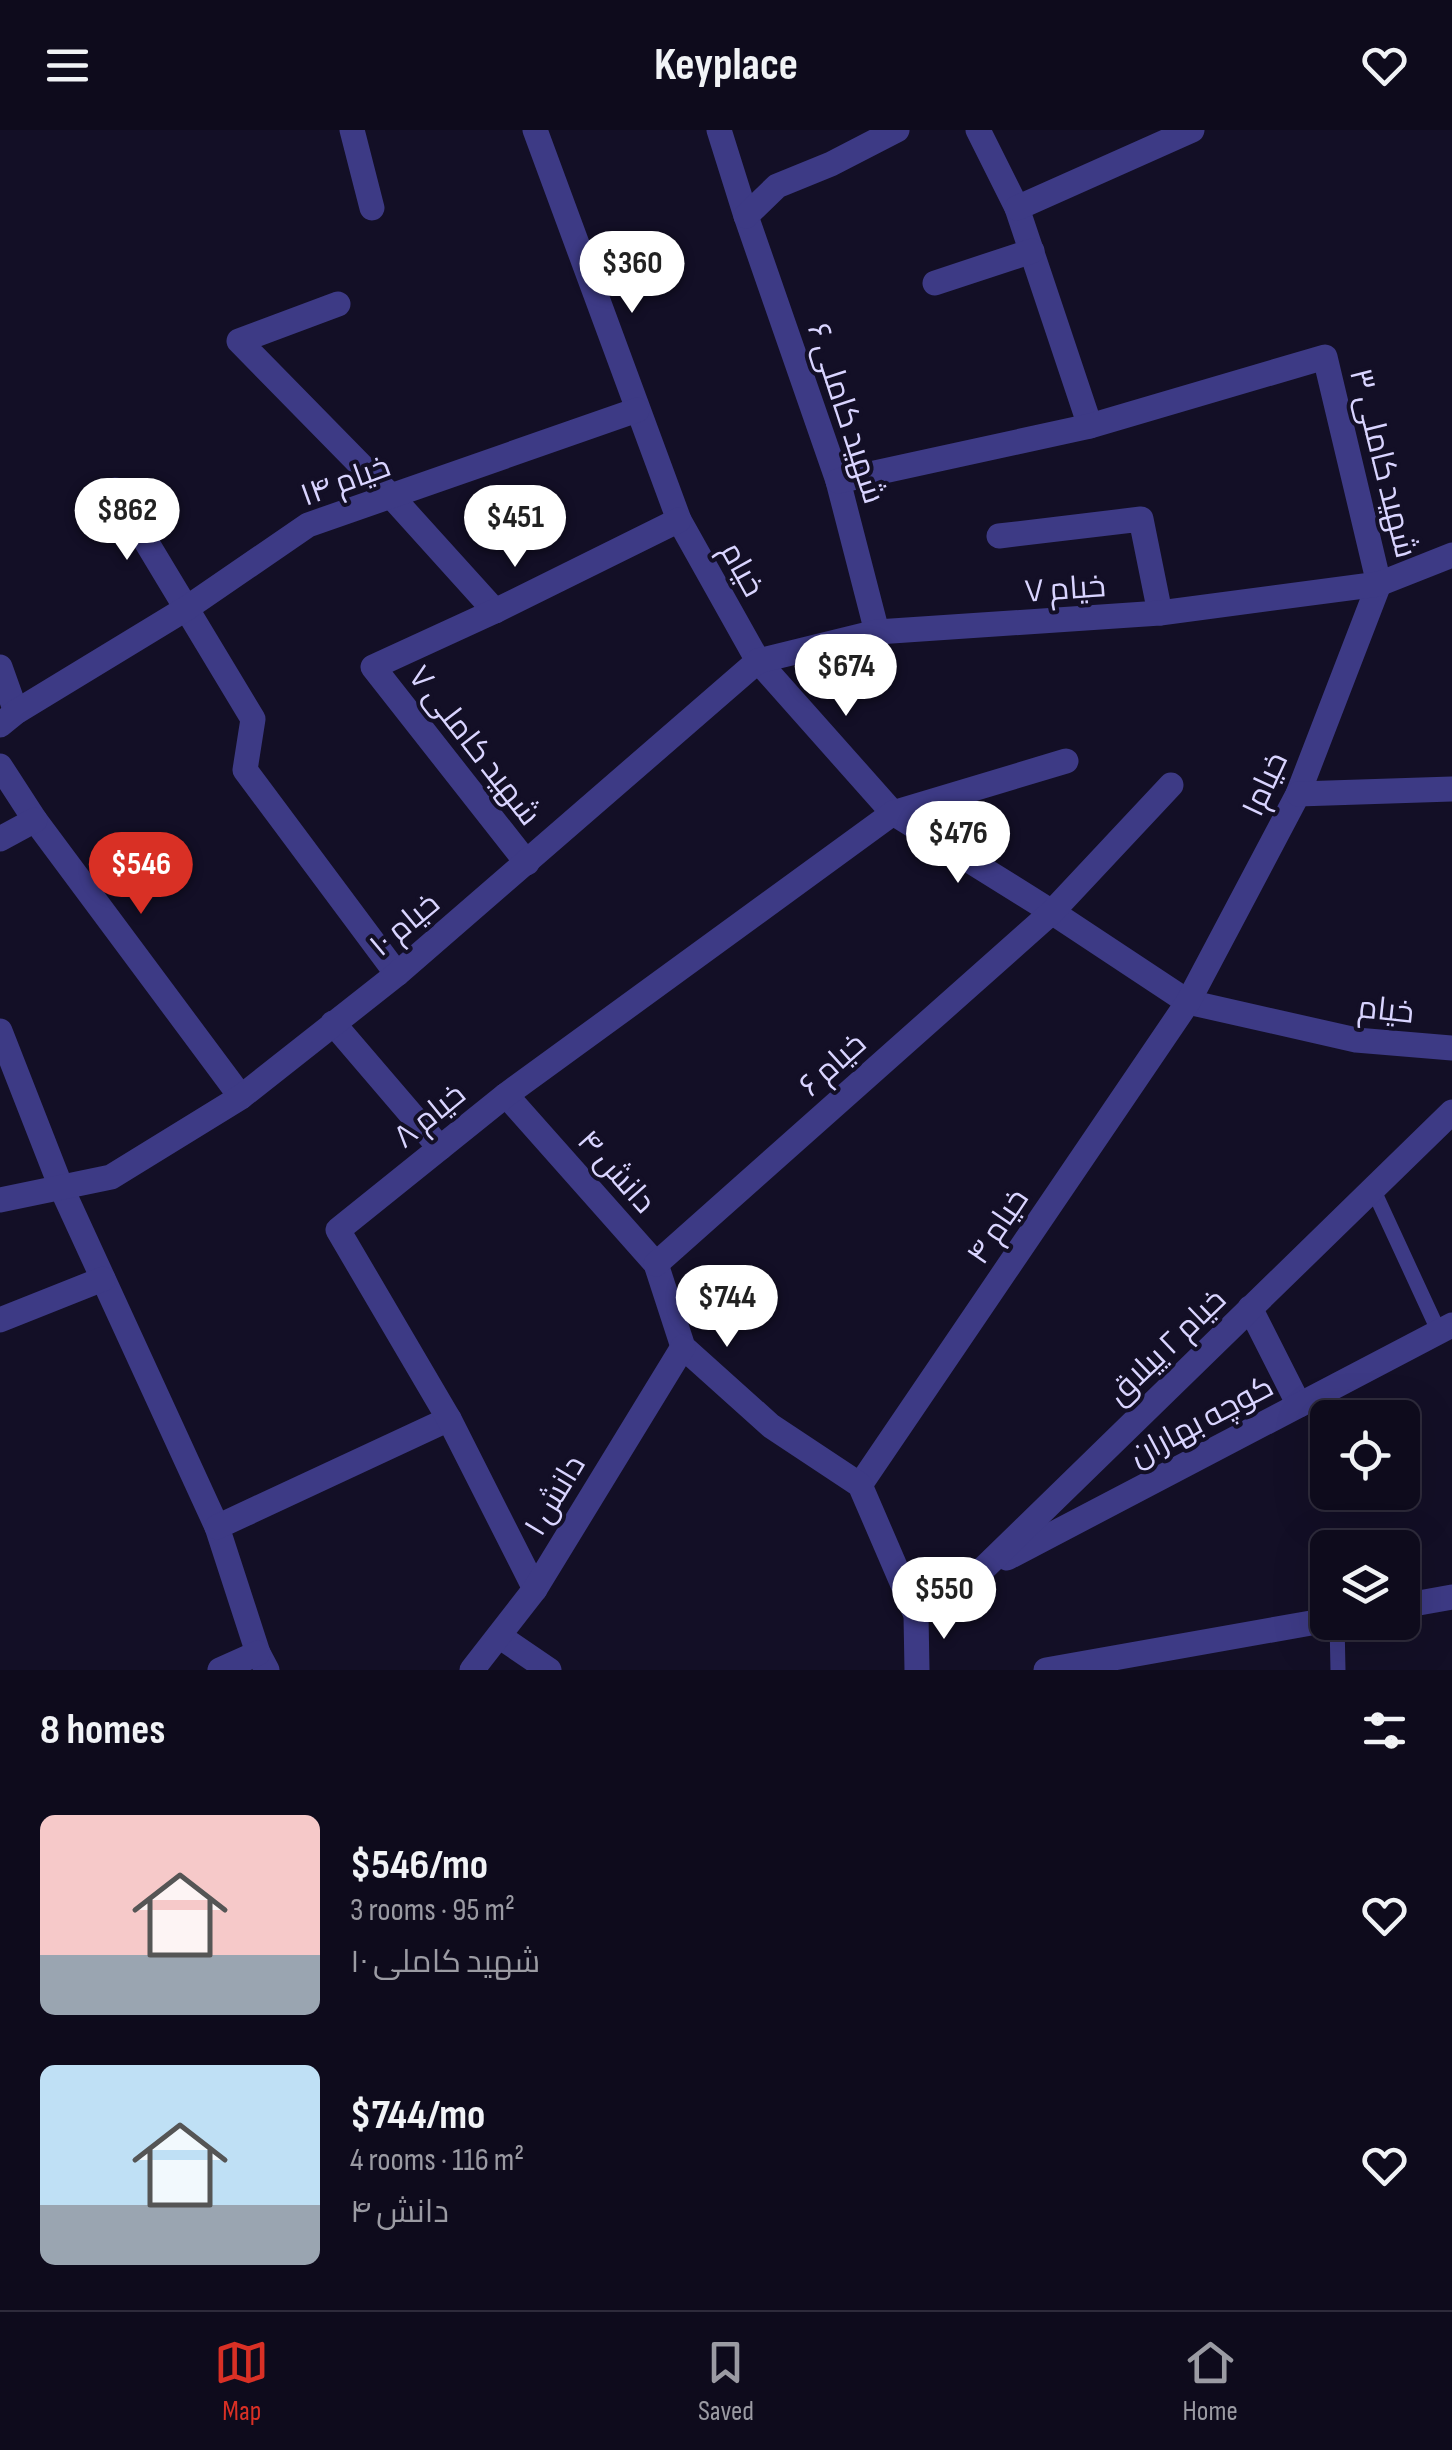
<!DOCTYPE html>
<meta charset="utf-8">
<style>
:root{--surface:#0e0b1c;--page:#1c1929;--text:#f1f3f6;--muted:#9b9ba3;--line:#2e2b3b;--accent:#d93025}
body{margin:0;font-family:"Sofia Sans Condensed",Cairo,sans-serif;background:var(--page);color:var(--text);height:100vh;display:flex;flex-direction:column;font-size:38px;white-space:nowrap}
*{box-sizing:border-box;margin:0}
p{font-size:32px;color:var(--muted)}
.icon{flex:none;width:55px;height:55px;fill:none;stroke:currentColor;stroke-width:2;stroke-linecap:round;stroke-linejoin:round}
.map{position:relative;height:1540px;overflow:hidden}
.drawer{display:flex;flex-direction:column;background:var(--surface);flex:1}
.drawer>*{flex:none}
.buttons{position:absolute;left:1310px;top:1270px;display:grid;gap:20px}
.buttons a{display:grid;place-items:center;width:110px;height:110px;border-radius:15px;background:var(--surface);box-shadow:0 10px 40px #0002,0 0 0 2px var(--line);font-size:50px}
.price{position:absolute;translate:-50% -85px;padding:0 22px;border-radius:35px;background:#fff;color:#222;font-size:32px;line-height:65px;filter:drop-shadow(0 2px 5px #0008)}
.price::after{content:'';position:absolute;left:50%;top:60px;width:30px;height:22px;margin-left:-15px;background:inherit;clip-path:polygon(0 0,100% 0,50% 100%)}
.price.on{background:var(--accent);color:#fff}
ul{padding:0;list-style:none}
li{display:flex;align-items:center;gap:30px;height:250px;padding:0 40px}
li span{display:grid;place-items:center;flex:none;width:280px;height:200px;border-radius:15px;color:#555}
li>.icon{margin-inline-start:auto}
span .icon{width:120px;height:120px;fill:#fffc;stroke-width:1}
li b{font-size:42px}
h2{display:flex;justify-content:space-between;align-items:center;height:120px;padding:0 40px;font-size:42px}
header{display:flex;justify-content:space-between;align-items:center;height:130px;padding:0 40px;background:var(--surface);font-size:45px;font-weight:700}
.dock{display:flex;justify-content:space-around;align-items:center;height:140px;border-top:2px solid var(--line);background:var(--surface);font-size:28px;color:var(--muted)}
.dock a{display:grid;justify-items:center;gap:5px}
.dock .on{color:var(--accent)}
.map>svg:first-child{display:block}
</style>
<header><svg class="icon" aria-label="menu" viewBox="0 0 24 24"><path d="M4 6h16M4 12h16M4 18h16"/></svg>Keyplace<svg class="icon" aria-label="heart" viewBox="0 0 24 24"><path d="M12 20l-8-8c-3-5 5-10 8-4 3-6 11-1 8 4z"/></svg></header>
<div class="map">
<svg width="1452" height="1540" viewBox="0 0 1452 1540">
<rect width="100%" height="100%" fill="#130f26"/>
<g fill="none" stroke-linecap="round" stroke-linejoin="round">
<g stroke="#3d3a85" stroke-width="15">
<polyline points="1373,1059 1439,1202"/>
<polyline points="1337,1492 1338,1540"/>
</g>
<g stroke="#3d3a85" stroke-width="25">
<polyline points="352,0 372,78"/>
<polyline points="535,0 679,390 758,531 893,683 1052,782 1188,872 1356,910 1452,918"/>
<polyline points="719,0 746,86 838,351 877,502"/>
<polyline points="978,0 1017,78 1090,296"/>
<polyline points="1017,78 1192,0"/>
<polyline points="746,86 777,56 831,34 897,0"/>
<polyline points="935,153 1032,121"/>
<polyline points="338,174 239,211 392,367 495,481"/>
<polyline points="838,351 1090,296 1325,227 1379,454 1298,664 1188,872 860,1355"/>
<polyline points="115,360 253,589 245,640 397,844"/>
<polyline points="999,406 1141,389 1160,483"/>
<polyline points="0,537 16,582"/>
<polyline points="0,595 16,582 187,478 308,395 637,280"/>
<polyline points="0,636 35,690 241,967"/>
<polyline points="1298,664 1452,659"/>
<polyline points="0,709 35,690"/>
<polyline points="527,733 373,537 495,481 679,390"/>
<polyline points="333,893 440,1018"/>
<polyline points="0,901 61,1057 217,1397 258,1523 267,1540"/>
<polyline points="506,965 656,1134 683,1217 771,1296 860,1355 916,1485 917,1540"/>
<polyline points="656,1134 1052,782 1171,655"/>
<polyline points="1250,1178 1299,1275"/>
<polyline points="0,1190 103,1149"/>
<polyline points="217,1397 449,1289"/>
<polyline points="1007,1428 1452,1195"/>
<polyline points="535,1459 449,1289 338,1100 506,965 893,683 1066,631"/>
<polyline points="1402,1476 1452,1467"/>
<polyline points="916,1485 980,1442 1452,982"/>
<polyline points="499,1506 549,1540"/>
<polyline points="220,1540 258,1523"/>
<polyline points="472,1540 535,1459 683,1217"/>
<polyline points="1046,1540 1328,1490"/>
</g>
<polyline stroke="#3d3a85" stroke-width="25" points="0,1070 111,1047 241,967 397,844 758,531 877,502 1160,483 1379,454 1452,425"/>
</g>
<g text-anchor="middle" stroke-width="8" stroke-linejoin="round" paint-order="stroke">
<g font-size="32" fill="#d9d4ff" stroke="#130f26">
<text transform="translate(847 283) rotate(72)" y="11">شهید کاملی ۶</text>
<text transform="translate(1384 333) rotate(76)" y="11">شهید کاملی ۳</text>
<text transform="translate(345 350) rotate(-20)" y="11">خیام ۱۴</text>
<text transform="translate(743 439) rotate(61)" y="11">خیام</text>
<text transform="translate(1065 458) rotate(-4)" y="11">خیام ۷</text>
<text transform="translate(475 615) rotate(52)" y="11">شهید کاملی ۷</text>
<text transform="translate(1264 654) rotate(-65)" y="11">خیام۱</text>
<text transform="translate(404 794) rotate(-40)" y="11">خیام ۱۰</text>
<text transform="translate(1386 879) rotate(6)" y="11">خیام</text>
<text transform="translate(832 934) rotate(-42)" y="11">خیام ۶</text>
<text transform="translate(429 985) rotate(-39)" y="11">خیام ۸</text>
<text transform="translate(617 1041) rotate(48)" y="11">دانش ۴</text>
<text transform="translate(997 1096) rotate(-56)" y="11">خیام ۴</text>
<text transform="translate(1166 1216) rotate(-44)" y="11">خیام ۲ ییلاق</text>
<text transform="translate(1201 1290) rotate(-28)" y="11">کوچه بهاران</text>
<text transform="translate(554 1365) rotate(-59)" y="11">دانش ۱</text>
</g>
</g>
</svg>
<div class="buttons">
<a><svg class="icon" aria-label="locate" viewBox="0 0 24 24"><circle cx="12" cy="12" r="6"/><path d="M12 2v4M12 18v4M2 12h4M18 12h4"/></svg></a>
<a><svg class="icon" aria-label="layers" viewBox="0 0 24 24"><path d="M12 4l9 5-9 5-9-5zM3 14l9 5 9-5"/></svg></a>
</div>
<b class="price" style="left:632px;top:186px">$360</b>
<b class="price" style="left:127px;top:433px">$862</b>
<b class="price" style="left:515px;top:440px">$451</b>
<b class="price" style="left:846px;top:589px">$674</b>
<b class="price" style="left:958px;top:756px">$476</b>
<b class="price on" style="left:141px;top:787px">$546</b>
<b class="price" style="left:727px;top:1220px">$744</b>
<b class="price" style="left:944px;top:1512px">$550</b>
</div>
<section class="drawer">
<h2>8 homes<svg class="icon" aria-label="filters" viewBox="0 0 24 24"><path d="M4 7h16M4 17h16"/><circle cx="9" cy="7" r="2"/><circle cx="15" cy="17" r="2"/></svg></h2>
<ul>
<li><span style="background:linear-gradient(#f6c9c9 70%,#9aa5b1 0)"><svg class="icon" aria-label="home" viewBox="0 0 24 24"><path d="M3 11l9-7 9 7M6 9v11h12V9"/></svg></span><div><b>$546/mo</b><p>3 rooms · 95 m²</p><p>شهید کاملی ۱۰</p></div><svg class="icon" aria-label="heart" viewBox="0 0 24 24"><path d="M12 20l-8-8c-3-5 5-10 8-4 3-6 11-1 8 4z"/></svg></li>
<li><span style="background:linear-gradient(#bfe0f5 70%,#9aa5b1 0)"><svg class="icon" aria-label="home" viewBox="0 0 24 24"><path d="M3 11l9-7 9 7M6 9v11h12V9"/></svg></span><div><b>$744/mo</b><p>4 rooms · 116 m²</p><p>دانش ۴</p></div><svg class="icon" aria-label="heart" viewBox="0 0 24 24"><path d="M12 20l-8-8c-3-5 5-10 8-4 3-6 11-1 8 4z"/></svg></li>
</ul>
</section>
<nav class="dock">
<a class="on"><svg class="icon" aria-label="map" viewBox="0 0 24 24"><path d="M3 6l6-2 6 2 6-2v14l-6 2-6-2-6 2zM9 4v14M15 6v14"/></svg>Map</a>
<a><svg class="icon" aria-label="saved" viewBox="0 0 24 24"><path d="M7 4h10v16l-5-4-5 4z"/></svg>Saved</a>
<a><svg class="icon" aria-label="home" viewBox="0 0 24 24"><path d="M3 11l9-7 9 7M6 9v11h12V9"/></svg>Home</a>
</nav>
